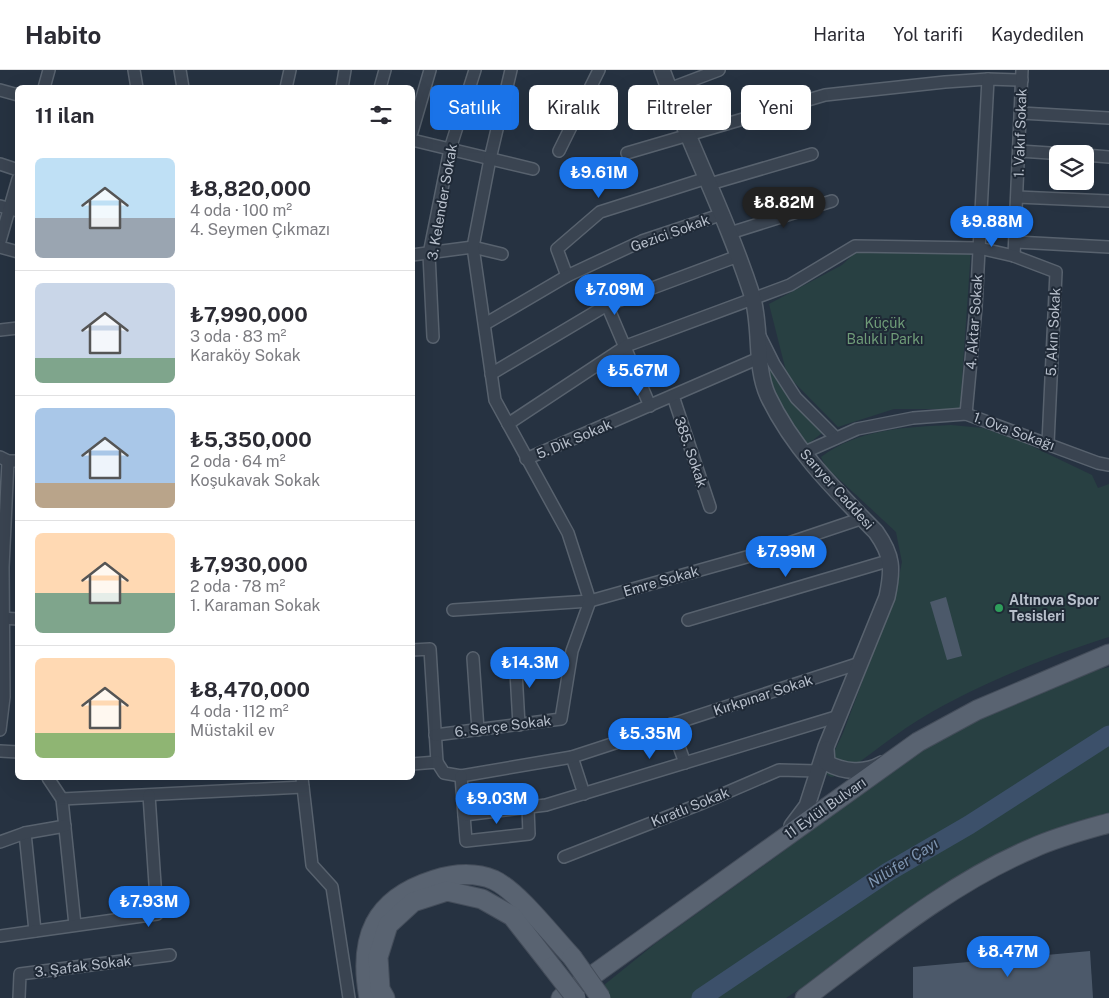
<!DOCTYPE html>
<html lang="tr">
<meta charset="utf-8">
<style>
:root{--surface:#fff;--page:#f7f7f7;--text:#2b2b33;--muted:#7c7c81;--line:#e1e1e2;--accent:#1a73e8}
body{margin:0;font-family:"Public Sans",sans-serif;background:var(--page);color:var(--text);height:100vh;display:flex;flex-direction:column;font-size:19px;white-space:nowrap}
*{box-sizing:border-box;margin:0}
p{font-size:16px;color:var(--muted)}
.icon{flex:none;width:28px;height:28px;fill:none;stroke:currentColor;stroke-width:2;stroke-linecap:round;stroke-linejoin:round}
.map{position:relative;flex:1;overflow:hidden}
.sheet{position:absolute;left:15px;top:15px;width:400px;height:695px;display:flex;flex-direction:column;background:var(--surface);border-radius:8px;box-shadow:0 5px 20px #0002}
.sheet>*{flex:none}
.hud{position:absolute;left:430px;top:15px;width:475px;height:45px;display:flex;gap:10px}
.fabs{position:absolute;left:1049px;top:75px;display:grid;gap:10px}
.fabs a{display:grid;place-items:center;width:45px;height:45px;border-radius:8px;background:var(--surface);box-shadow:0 5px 20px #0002;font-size:25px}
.price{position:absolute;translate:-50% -42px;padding:0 11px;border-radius:18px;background:var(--accent);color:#fff;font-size:16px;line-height:32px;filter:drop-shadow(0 1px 2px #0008)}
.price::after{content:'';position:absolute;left:50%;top:30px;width:15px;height:11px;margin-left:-8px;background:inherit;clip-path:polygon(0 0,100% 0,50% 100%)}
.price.on{background:#222;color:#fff}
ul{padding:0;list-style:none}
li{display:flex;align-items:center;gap:15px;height:125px;padding:0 20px}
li+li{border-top:1px solid var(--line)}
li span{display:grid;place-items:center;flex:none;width:140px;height:100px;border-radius:8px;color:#555}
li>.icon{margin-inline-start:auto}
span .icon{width:60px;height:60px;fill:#fffc;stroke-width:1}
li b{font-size:21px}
h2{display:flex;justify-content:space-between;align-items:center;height:60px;padding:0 20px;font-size:21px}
.chip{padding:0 18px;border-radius:8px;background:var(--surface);box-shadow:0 5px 20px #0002;font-size:18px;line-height:45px}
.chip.on{background:var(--accent);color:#fff}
header{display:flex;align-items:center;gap:30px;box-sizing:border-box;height:70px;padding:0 25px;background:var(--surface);border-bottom:1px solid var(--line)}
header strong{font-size:24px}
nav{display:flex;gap:28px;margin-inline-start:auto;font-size:18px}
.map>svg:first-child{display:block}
</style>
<header>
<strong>Habito</strong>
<nav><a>Harita</a><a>Yol tarifi</a><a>Kaydedilen</a></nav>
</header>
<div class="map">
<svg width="1109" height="928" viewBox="0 0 1109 928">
<rect width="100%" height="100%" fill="#263241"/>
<g fill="#284042">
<polygon points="971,179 960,339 894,339 838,357 787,305 769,234 842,195 858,180"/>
<polygon points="768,293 791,329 822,363 807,375 778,330 766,295"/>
<path d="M 951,355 L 983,358 L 1023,372 L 1092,405 L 1098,418 L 1109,414 L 1109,567 C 1045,587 961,621 906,658 C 884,673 863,690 841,705 L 831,707 L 826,704 L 826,699 L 843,663 L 896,522 L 902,492 L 896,462 L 826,397 L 821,387 C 858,359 906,357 951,355 Z"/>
<polygon points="1109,597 1109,744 1075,752 1023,773 786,928 588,928 656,873 773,789 914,682 984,645 1078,605"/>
</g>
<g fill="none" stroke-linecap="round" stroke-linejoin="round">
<polyline stroke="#3c506a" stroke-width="19" points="701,928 888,802 969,755 1109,665"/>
</g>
<g fill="#4c596a">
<polygon points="946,527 962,586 947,590 930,532"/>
<polygon points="1090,881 1093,928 913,928 913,897"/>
</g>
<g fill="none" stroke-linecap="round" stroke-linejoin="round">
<g stroke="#58626e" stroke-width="14">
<g id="minor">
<polyline points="134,0 137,18"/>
<polyline points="180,0 183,18"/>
<polyline points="44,18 49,0"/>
<polyline points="286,18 290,0"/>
<polyline points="342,18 345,0"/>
<polyline points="380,18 385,0"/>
<polyline points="669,19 719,0"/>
<polyline points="0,20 18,25"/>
<polyline points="1021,43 1109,48"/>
<polyline points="412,62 430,0"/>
<polyline points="412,70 533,99"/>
<polyline points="559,81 599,0"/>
<polyline points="1019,81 1065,84"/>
<polyline points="627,83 825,25 945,12 988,9 1022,10"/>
<polyline points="1085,85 1109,87"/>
<polyline points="0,94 18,100"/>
<polyline points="710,114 812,84"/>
<polyline points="1017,127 1109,131"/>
<polyline points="0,136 18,141"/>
<polyline points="730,163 832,131"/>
<polyline points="0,171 18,109"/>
<polyline points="1015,172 1109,177"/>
<polyline points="0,177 18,182"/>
<polyline points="412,185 473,177 502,184"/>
<polyline points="1014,186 1022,0"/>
<polyline points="567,206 557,179 600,142 707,108"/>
<polyline points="607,235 650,336"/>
<polyline points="485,254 567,206 642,171 723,144"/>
<polyline points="0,260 18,258"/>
<polyline points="760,266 774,294 796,328 836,368"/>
<polyline points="433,267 429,184 450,79 475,0"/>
<polyline points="491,304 607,235 738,186"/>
<polyline points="673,326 710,437"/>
<polyline points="966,344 976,237 988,9"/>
<polyline points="508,354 626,276 790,215 855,176 979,178 1014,186 1056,202 1048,373"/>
<polyline points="803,383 857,359 913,348 966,344 1098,393 1109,395"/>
<polyline points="0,387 8,391 18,391"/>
<polyline points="526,389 759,288"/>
<polyline points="453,540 590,531 750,486 863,448"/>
<polyline points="0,548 18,549"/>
<polyline points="688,550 891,490"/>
<polyline points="412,580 430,579 437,692"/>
<polyline points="515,584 519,655"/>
<polyline points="473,588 478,660"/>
<polyline points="671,654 685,693"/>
<polyline points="0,660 4,627 3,497 8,391"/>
<polyline points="435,665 561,649 572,581 590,531 568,463 495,330 473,177 490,89 511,0"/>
<polyline points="0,681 18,682"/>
<polyline points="572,687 584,724"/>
<polyline points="412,694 437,692 444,703 461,706 572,687 860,593"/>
<polyline points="461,706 466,771 529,764 528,738"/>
<polyline points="48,708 62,729 75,855"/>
<polyline points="302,708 312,795 332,817 349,928"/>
<polyline points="62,729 303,717"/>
<polyline points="464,745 546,735 839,646"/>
<polyline points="25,763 35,861"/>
<polyline points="0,772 25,763 65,756"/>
<polyline points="564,787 700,734 779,700 818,701"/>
<polyline points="0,866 157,844 149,725"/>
<polyline points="19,928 20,904 170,885"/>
</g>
</g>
<g stroke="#58626e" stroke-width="18">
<g id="tertiary">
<path d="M 662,0 C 690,76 727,148 752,225 C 762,258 754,295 768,326 C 793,379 836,421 876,462 C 893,486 893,499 887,527 L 826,677 L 807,736 L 792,756"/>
<path d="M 826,679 L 827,693 C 843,702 865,704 882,694"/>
</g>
</g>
<g stroke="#444d5a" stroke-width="21">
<g id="primary">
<path d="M 369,928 C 358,868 374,829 434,810 C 453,804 475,802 494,810 C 518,821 553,867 572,887"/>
<polyline points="385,928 380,919 378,887 388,855 413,832 447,821 482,829 512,846 552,897"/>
<polyline points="561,928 918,672 977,640 1109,584"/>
<path d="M 805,928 C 877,874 950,813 1033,778 C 1057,767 1084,760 1109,753"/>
</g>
</g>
<use href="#minor" stroke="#3a4451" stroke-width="11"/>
<use href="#tertiary" stroke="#3a4451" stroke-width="15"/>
<use href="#primary" stroke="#596371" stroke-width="19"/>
<g stroke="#444d5a" stroke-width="21" stroke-linecap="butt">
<g id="primary-bridge">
<polyline points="572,887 601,928"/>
<polyline points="552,897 576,928"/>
</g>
</g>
<use href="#primary-bridge" stroke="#596371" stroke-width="19"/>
</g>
<circle fill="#2e9e5b" stroke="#1f2936" stroke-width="2" cx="999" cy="538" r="5"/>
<g text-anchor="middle" stroke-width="4" stroke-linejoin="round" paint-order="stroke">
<g font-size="14" fill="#b7bfcb" stroke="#1f2936">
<text transform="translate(1020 63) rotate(-88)" y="5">1. Vakıf Sokak</text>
<text transform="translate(442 132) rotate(-80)" y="5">3. Kelender Sokak</text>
<text transform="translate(670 163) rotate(-20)" y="5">Gezici Sokak</text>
<text transform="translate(974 252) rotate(-86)" y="5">4. Aktar Sokak</text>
<text transform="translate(1053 262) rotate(-87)" y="5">5. Akın Sokak</text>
<text transform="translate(1014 361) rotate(20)" y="5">1. Ova Sokağı</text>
<text transform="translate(574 369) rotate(-23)" y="5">5. Dik Sokak</text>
<text transform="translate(691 382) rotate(71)" y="5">385. Sokak</text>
<text transform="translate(837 419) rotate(48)" y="5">Sarıyer Caddesi</text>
<text transform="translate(661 511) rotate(-16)" y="5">Emre Sokak</text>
<text transform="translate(763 625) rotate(-18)" y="5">Kırkpınar Sokak</text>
<text transform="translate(503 656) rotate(-7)" y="5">6. Serçe Sokak</text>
<text transform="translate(690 737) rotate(-22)" y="5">Kıratlı Sokak</text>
<text transform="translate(825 738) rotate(-35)" y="5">11 Eylül Bulvarı</text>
<text transform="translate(83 896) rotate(-7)" y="5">3. Şafak Sokak</text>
</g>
<g font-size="14" fill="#6f9c78" stroke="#1f2936">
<text x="885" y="258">Küçük<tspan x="885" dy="16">Balıklı Parkı</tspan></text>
</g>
<g font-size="14" font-weight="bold" fill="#b7bfcb" stroke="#1f2936" text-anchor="start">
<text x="1009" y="535">Altınova Spor<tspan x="1009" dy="16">Tesisleri</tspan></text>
</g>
<g font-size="15" font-style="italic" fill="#7f96b2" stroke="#1f2936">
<text transform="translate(903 793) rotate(-32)" y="5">Nilüfer Çayı</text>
</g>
</g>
</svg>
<div class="fabs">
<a><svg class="icon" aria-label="layers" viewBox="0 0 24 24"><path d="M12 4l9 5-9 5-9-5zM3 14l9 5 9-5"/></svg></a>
</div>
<b class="price" style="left:599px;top:129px">₺9.61M</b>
<b class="price on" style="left:784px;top:159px">₺8.82M</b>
<b class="price" style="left:992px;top:178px">₺9.88M</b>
<b class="price" style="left:615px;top:246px">₺7.09M</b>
<b class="price" style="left:638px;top:327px">₺5.67M</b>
<b class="price" style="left:786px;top:508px">₺7.99M</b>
<b class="price" style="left:530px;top:619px">₺14.3M</b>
<b class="price" style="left:650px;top:690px">₺5.35M</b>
<b class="price" style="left:497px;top:755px">₺9.03M</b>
<b class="price" style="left:149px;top:858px">₺7.93M</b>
<b class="price" style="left:1008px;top:908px">₺8.47M</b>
<div class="hud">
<a class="chip on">Satılık</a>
<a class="chip">Kiralık</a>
<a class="chip">Filtreler</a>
<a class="chip">Yeni</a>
</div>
<section class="sheet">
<h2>11 ilan<svg class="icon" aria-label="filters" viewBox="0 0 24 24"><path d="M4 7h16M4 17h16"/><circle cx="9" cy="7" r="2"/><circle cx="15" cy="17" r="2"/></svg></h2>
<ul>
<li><span style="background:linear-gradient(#bfe0f5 60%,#9aa5b1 0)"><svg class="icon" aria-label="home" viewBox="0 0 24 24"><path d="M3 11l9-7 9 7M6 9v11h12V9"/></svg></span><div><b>₺8,820,000</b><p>4 oda · 100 m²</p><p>4. Seymen Çıkmazı</p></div></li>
<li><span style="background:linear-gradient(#c9d6e8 75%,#7fa58c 0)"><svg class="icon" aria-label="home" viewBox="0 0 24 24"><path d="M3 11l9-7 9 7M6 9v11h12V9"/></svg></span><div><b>₺7,990,000</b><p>3 oda · 83 m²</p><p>Karaköy Sokak</p></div></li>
<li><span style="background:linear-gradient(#a9c7e8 75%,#b9a48a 0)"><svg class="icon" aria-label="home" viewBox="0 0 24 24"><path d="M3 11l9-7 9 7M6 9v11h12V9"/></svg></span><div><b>₺5,350,000</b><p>2 oda · 64 m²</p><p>Koşukavak Sokak</p></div></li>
<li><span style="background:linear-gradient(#ffd9b3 60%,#7fa58c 0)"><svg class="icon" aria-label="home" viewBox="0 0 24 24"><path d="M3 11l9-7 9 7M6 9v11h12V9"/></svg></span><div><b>₺7,930,000</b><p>2 oda · 78 m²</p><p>1. Karaman Sokak</p></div></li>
<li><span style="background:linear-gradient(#ffd9b3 75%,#8fb573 0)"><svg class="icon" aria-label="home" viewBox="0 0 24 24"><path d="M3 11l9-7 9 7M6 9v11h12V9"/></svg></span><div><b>₺8,470,000</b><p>4 oda · 112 m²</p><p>Müstakil ev</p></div></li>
</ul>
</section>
</div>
